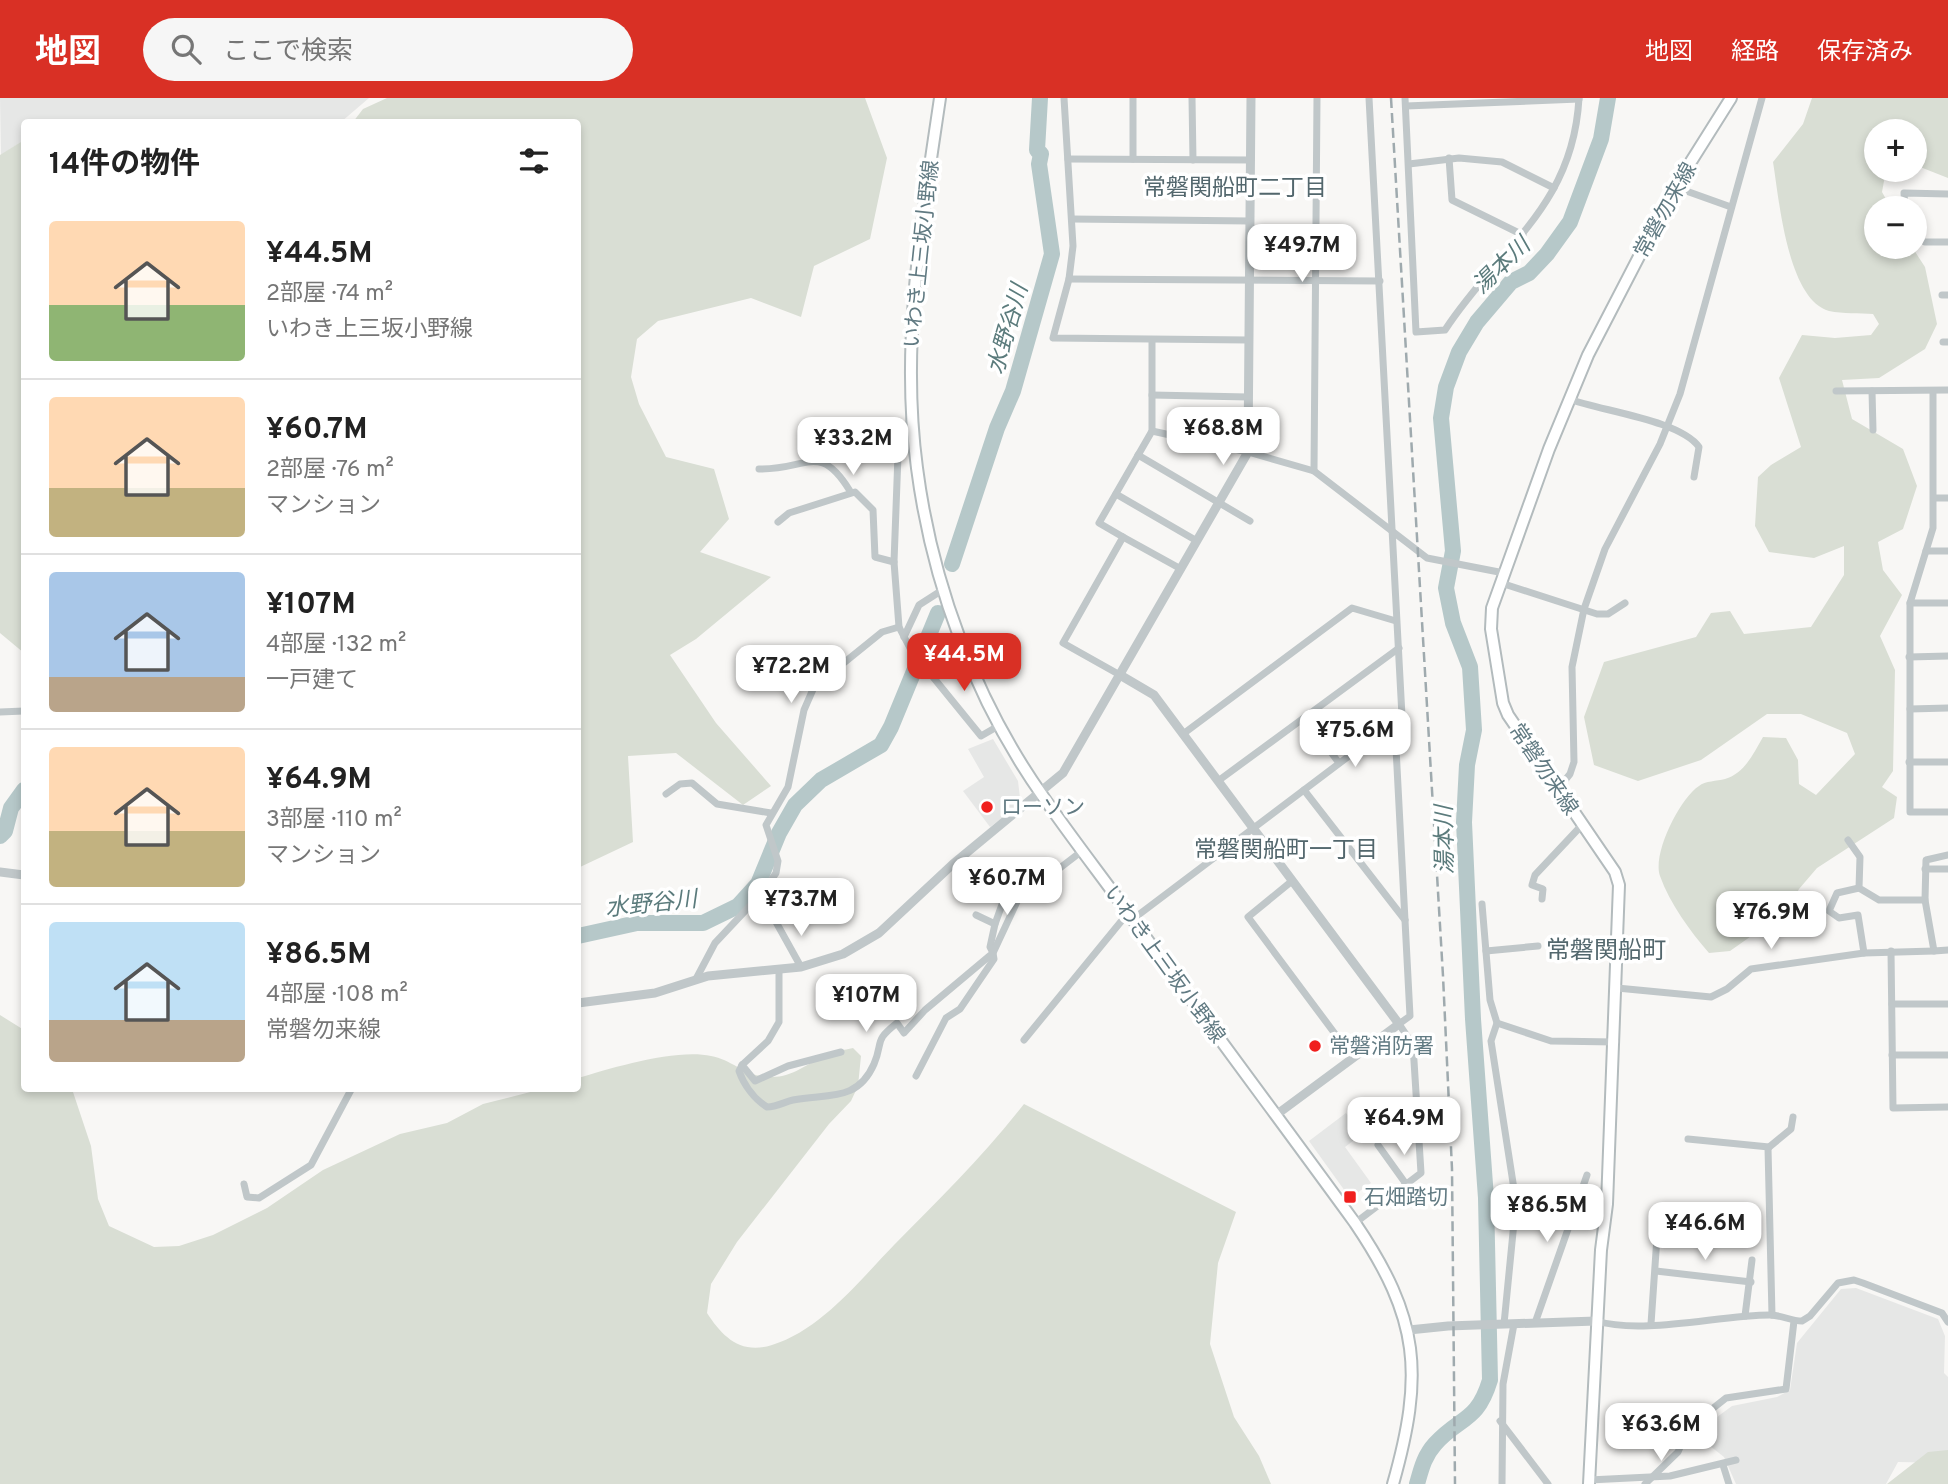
<!DOCTYPE html>
<html lang="ja">
<meta charset="utf-8">
<style>
:root{--surface:#fff;--page:#f6f6f6;--text:#222;--muted:#767676;--line:#e0e0e0;--accent:#d93025}
body{margin:0;font-family:Overpass,"Noto Sans JP",sans-serif;background:var(--page);color:var(--text);height:100vh;display:flex;flex-direction:column;font-size:26px;white-space:nowrap}
*{box-sizing:border-box;margin:0}
p{font-size:23px;color:var(--muted)}
.icon{flex:none;width:38px;height:38px;fill:none;stroke:currentColor;stroke-width:2;stroke-linecap:round;stroke-linejoin:round}
.map{position:relative;flex:1;overflow:hidden}
.sheet{position:absolute;left:21px;top:21px;width:560px;height:973px;display:flex;flex-direction:column;background:var(--surface);border-radius:7px;box-shadow:0 4px 10px #0003}
.sheet>*{flex:none}
.buttons{position:absolute;left:1864px;top:21px;display:grid;gap:14px}
.buttons a{display:grid;place-items:center;width:63px;height:63px;border-radius:50%;background:var(--surface);box-shadow:0 4px 10px #0003;font-size:35px}
.price{position:absolute;translate:-50% -60px;padding:0 16px;border-radius:14px;background:#fff;color:#222;font-size:23px;line-height:46px;filter:drop-shadow(0 2px 4px #0008)}
.price::after{content:'';position:absolute;left:50%;top:42px;width:21px;height:16px;margin-left:-10px;background:inherit;clip-path:polygon(0 0,100% 0,50% 100%)}
.price.selected{background:var(--accent);color:#fff}
ul{padding:0;list-style:none}
li{display:flex;align-items:center;gap:21px;height:175px;padding:0 28px}
li+li{border-top:2px solid var(--line)}
li span{display:grid;place-items:center;flex:none;width:196px;height:140px;border-radius:7px;color:#555}
li>.icon{margin-inline-start:auto}
span .icon{width:84px;height:84px;fill:#fffc;stroke-width:1}
li b{font-size:30px}
h2{display:flex;justify-content:space-between;align-items:center;height:84px;padding:0 28px;font-size:30px}
header{display:flex;align-items:center;gap:42px;box-sizing:border-box;height:98px;padding:0 35px;background:var(--accent);color:#fff}
header strong{font-size:33px}
nav{display:flex;gap:38px;margin-inline-start:auto;font-size:24px}
.search{width:490px;height:63px;background:var(--page);display:flex;align-items:center;gap:18px;box-sizing:border-box;padding:0 24px;border-radius:38px;color:var(--muted);font-size:26px}
.map>svg:first-child{display:block}
</style>
<header>
<strong>地図</strong>
<div class="search"><svg class="icon" aria-label="search" viewBox="0 0 24 24"><circle cx="10" cy="10" r="6"/><path d="M15 15l6 6"/></svg>ここで検索</div>
<nav><a>地図</a><a>経路</a><a>保存済み</a></nav>
</header>
<div class="map">
<svg width="1948" height="1386" viewBox="0 0 1948 1386">
<rect width="100%" height="100%" fill="#f8f7f5"/>
<g fill="#e6e7e6">
<polygon points="0,0 369,0 341,24 24,24 24,42 1,57"/>
<polygon points="993,641 1018,683 1020,700 1024,704 990,729 963,693 984,679 968,651"/>
<polygon points="1346,1015 1362,1036 1345,1049 1371,1085 1350,1100 1309,1043"/>
<polygon points="1856,1190 1938,1221 1945,1238 1944,1275 1948,1279 1948,1365 1898,1364 1886,1386 1736,1386 1724,1359 1700,1340 1702,1330 1732,1308 1777,1299 1790,1292 1797,1245 1841,1191"/>
</g>
<g fill="#d9ded4">
<polygon points="387,0 865,0 887,60 870,141 814,168 801,219 751,200 658,223 637,241 631,279 639,306 666,359 714,371 729,421 700,454 771,479 696,541 670,557 716,625 771,688 743,707 676,655 628,658 633,744 578,770 578,24 353,24 363,11"/>
<path d="M 1812,0 L 1948,0 L 1948,80 L 1915,67 L 1914,33 L 1876,33 L 1876,72 L 1886,72 L 1882,94 L 1891,110 L 1876,110 L 1876,149 L 1912,149 L 1925,169 L 1937,226 L 1925,251 L 1879,280 L 1842,282 L 1852,321 L 1903,351 L 1917,388 L 1903,431 L 1878,444 L 1883,472 L 1902,497 L 1880,538 L 1895,572 L 1893,673 L 1882,689 L 1897,699 L 1894,720 L 1817,770 L 1799,791 L 1788,812 L 1730,853 L 1709,855 C 1690,833 1670,806 1660,778 C 1652,756 1680,700 1699,688 C 1705,683 1717,683 1725,681 C 1745,675 1753,656 1763,639 L 1786,640 L 1798,662 L 1799,686 L 1816,697 L 1855,656 L 1847,635 L 1801,616 L 1767,616 L 1701,662 L 1638,683 L 1594,667 L 1584,619 L 1604,564 L 1696,539 L 1711,515 L 1730,513 L 1744,536 L 1811,529 L 1844,477 L 1844,448 L 1814,460 L 1769,454 L 1755,428 L 1758,379 L 1771,367 L 1801,349 L 1779,280 L 1802,237 L 1835,240 L 1871,237 L 1879,226 L 1873,216 C 1860,215 1843,216 1829,213 C 1787,201 1779,100 1773,64 L 1803,26 Z"/>
<polygon points="24,42 24,555 0,535 0,57"/>
<path d="M 0,917 L 24,932 L 24,990 L 72,991 L 91,1048 L 98,1101 L 109,1128 L 154,1149 L 179,1148 L 213,1137 L 267,1110 L 323,1072 L 400,1036 L 447,1025 L 483,1006 L 542,991 L 578,990 L 578,980 C 611,970 677,950 711,958 C 733,962 747,980 772,979 C 793,979 808,965 826,957 C 834,953 844,952 853,950 L 861,958 L 858,988 L 851,1003 L 829,1026 L 737,1144 L 711,1186 L 707,1215 C 722,1238 740,1257 772,1247 C 821,1232 860,1182 894,1147 C 940,1101 984,1057 1024,1006 L 1236,1114 L 1218,1165 L 1210,1246 L 1234,1319 L 1259,1358 L 1271,1386 L 0,1386 Z"/>
<polygon points="1948,1352 1948,1386 1887,1386 1928,1354"/>
</g>
<g fill="none" stroke-linecap="round" stroke-linejoin="round">
<g stroke="#b6c8c9" stroke-width="16">
<polyline points="952,466 997,330 1013,293 1052,156 1039,66 1041,56 1037,52 1040,0"/>
<polyline points="0,738 5,733 11,710 24,692"/>
<polyline points="578,838 637,825 703,825 738,808 758,786 779,735 795,707 821,682 881,647 891,629 938,515"/>
<path d="M 1417,1386 C 1421,1372 1424,1358 1435,1346 C 1460,1318 1477,1325 1490,1282 L 1486,1100 L 1473,921 L 1464,724 L 1467,667 L 1474,632 L 1470,569 L 1453,525 L 1446,490 L 1453,453 L 1441,320 L 1446,289 L 1459,254 L 1477,224 L 1511,184 L 1529,175 L 1547,156 L 1570,124 L 1601,41 L 1608,0"/>
</g>
<g stroke="#b3bbbd" stroke-width="14">
<g id="primary">
<path d="M 940,0 C 922,123 900,245 917,370 C 932,485 975,602 1042,697 C 1073,742 1107,785 1139,830 C 1210,929 1283,1026 1355,1125 C 1420,1221 1424,1276 1393,1386"/>
<polyline points="1589,1386 1601,1152 1607,1106 1619,787 1615,774 1508,617 1503,605 1491,531 1492,510 1549,351 1588,257 1675,89 1731,0"/>
</g>
</g>
<g stroke="#c0c7c9" stroke-width="7">
<polyline points="1064,0 1073,148 1069,181 1053,240 1248,242"/>
<polyline points="1133,0 1133,61"/>
<polyline points="1192,0 1193,62"/>
<path d="M 1405,0 L 1416,234 L 1445,232 C 1499,149 1573,110 1579,0"/>
<polyline points="1406,8 1579,1"/>
<polyline points="1449,60 1452,102 1523,137"/>
<polyline points="1068,61 1251,62"/>
<polyline points="1409,66 1459,60 1502,64 1554,90"/>
<polyline points="1675,89 1731,109"/>
<polyline points="1905,110 1904,95 1948,96"/>
<polyline points="1072,121 1250,123"/>
<polyline points="1925,144 1948,144"/>
<polyline points="1069,181 1380,183"/>
<polyline points="1942,197 1948,197"/>
<polyline points="1943,244 1948,244"/>
<polyline points="1836,293 1948,292"/>
<polyline points="1872,293 1873,332"/>
<polyline points="1933,293 1933,430 1910,505 1910,714 1948,714"/>
<polyline points="1152,297 1248,299"/>
<path d="M 1569,301 C 1601,313 1680,322 1699,349 L 1694,379"/>
<polyline points="911,320 898,357 894,464 899,529 911,552 981,638 1000,627"/>
<polyline points="1152,333 1248,354 1314,373 1427,460 1504,475"/>
<polyline points="1138,357 1250,423"/>
<path d="M 759,371 C 808,372 819,343 850,393"/>
<polyline points="1314,373 1317,0"/>
<polyline points="1116,396 1197,443"/>
<polyline points="1934,400 1948,400"/>
<polyline points="778,424 789,415 855,394 873,412 875,459 894,464"/>
<polyline points="1123,439 1181,471"/>
<polyline points="1926,453 1948,453"/>
<polyline points="1501,485 1597,516 1608,516 1625,505"/>
<polyline points="1910,505 1948,505"/>
<polyline points="904,539 919,507 944,491"/>
<polyline points="1909,559 1948,558"/>
<polyline points="1120,577 1063,545 1123,439 1099,425 1152,333 1152,243"/>
<polyline points="1910,611 1948,610"/>
<polyline points="0,614 24,613"/>
<polyline points="1305,619 1339,665"/>
<polyline points="1183,636 1352,510 1396,523"/>
<polyline points="1909,664 1948,664"/>
<polyline points="1218,683 1399,550"/>
<polyline points="1558,691 1570,676 1574,664 1572,569 1584,511 1605,451 1660,346 1680,296 1762,0"/>
<polyline points="1304,692 1405,822"/>
<polyline points="666,696 680,686 692,685 717,706 771,715"/>
<polyline points="1848,742 1860,759 1859,790 1879,802 1925,802"/>
<polyline points="1948,757 1926,762 1925,802 1934,853 1948,852"/>
<polyline points="1925,771 1948,771"/>
<polyline points="1292,783 1248,819 1353,960"/>
<polyline points="1859,790 1837,795 1829,813 1839,820 1858,817 1864,855"/>
<polyline points="1542,801 1543,791 1532,787 1535,777 1582,727"/>
<polyline points="1482,806 1490,902 1497,925 1491,943 1516,1104 1504,1226"/>
<polyline points="1133,821 1402,618 1369,0"/>
<polyline points="776,824 801,869"/>
<polyline points="995,826 1004,801"/>
<polyline points="1486,853 1538,848"/>
<polyline points="1891,853 1893,1010 1948,1009"/>
<polyline points="779,873 779,924 768,943 742,967 755,983 788,968 841,954"/>
<polyline points="696,881 715,845 763,794 776,775 778,763 766,727 788,689 804,612 814,589 882,534 899,529"/>
<polyline points="1617,890 1711,899 1727,891 1751,871 1864,855 1934,853"/>
<polyline points="1892,906 1948,906"/>
<polyline points="1497,925 1551,943 1615,944"/>
<polyline points="1024,942 1128,815"/>
<polyline points="1892,957 1948,957"/>
<path d="M 742,967 L 739,973 C 744,987 754,1001 767,1009 C 777,1009 784,1004 793,1002 C 826,995 857,1005 874,966 C 884,942 873,944 897,925 L 904,935 L 925,912 L 993,855 L 990,849 L 995,826 L 976,817"/>
<polyline points="916,978 946,920 960,911 994,861 993,855 1022,793 1031,782 1039,776 1056,773 1082,753"/>
<polyline points="1688,1041 1769,1049"/>
<polyline points="1378,1047 1406,1086"/>
<polyline points="244,1086 247,1099 259,1100 311,1067 352,990"/>
<polyline points="1355,1125 1421,1075 1413,947 1399,926 1410,918 1396,650 1382,633"/>
<polyline points="1656,1173 1751,1184"/>
<polyline points="1772,1217 1768,1050 1791,1031 1793,1019"/>
<polyline points="1745,1218 1752,1162"/>
<path d="M 1596,1223 C 1644,1237 1719,1217 1770,1217 C 1781,1217 1791,1223 1802,1223 L 1810,1218 L 1838,1185 L 1854,1182 L 1863,1185 L 1942,1215 L 1948,1224"/>
<polyline points="1535,1225 1587,1077"/>
<polyline points="1651,1226 1657,1139"/>
<polyline points="1500,1323 1548,1386"/>
<polyline points="1723,1367 1729,1386"/>
<polyline points="1589,1382 1670,1378 1736,1362"/>
<polyline points="1502,1386 1503,1286 1514,1226"/>
<polyline points="1645,1386 1678,1354 1688,1330 1726,1300 1786,1291 1794,1223"/>
</g>
<g stroke="#c0c7c9" stroke-width="9">
<polyline points="1120,577 1154,597 1399,926 1276,1017"/>
<polyline points="0,774 24,777"/>
<polyline points="578,905 655,895 708,878 801,869 843,856 879,835 953,766 1063,675 1248,354 1251,0"/>
<polyline points="1409,1232 1448,1228 1596,1223"/>
</g>
<use href="#primary" stroke="#fff" stroke-width="10"/>
<polyline stroke="#9faaae" stroke-width="2.5" stroke-dasharray="10 5" stroke-linecap="butt" points="1391,0 1443,878 1452,1071 1455,1386"/>
</g>
<g fill="#f01f1d" stroke="#fff" stroke-width="2.5">
<circle cx="987" cy="709" r="7"/>
<circle cx="1315" cy="948" r="7"/>
<rect x="1343" y="1092" width="14" height="14" rx="3.5"/>
</g>
<g text-anchor="middle" stroke-width="7" stroke-linejoin="round" paint-order="stroke">
<g font-size="21" fill="#617a82" stroke="#fff">
<text transform="translate(1665 112) rotate(-61)" y="7">常磐勿来線</text>
<text transform="translate(921 156) rotate(-84)" y="7">いわき上三坂小野線</text>
<text transform="translate(1544 671) rotate(56)" y="7">常磐勿来線</text>
<text transform="translate(1165 866) rotate(54)" y="7">いわき上三坂小野線</text>
</g>
<g font-size="21" fill="#617a82" stroke="#fff" text-anchor="start">
<text x="1001" y="716">ローソン</text>
<text x="1329" y="955">常磐消防署</text>
<text x="1364" y="1106">石畑踏切</text>
</g>
<g font-size="23" fill="#53676d" stroke="#fff">
<text x="1235" y="97">常磐関船町二丁目</text>
<text x="1286" y="759">常磐関船町一丁目</text>
</g>
<g font-size="23" font-style="italic" fill="#5b7b7c" stroke="#fff">
<text transform="translate(1501 167) rotate(-44)" y="8">湯本川</text>
<text transform="translate(1007 231) rotate(-74)" y="8">水野谷川</text>
<text transform="translate(1444 742) rotate(-91)" y="8">湯本川</text>
<text transform="translate(651 805) rotate(-6)" y="8">水野谷川</text>
</g>
<g font-size="24" fill="#53676d" stroke="#fff">
<text x="1606" y="860">常磐関船町</text>
</g>
</g>
</svg>
<div class="buttons">
<a>+</a>
<a>−</a>
</div>
<b class="price" style="left:1302px;top:186px">¥49.7M</b>
<b class="price" style="left:1223px;top:369px">¥68.8M</b>
<b class="price" style="left:853px;top:379px">¥33.2M</b>
<b class="price selected" style="left:964px;top:595px">¥44.5M</b>
<b class="price" style="left:791px;top:607px">¥72.2M</b>
<b class="price" style="left:1355px;top:671px">¥75.6M</b>
<b class="price" style="left:1007px;top:819px">¥60.7M</b>
<b class="price" style="left:801px;top:840px">¥73.7M</b>
<b class="price" style="left:1771px;top:853px">¥76.9M</b>
<b class="price" style="left:866px;top:936px">¥107M</b>
<b class="price" style="left:1404px;top:1059px">¥64.9M</b>
<b class="price" style="left:1547px;top:1146px">¥86.5M</b>
<b class="price" style="left:1705px;top:1164px">¥46.6M</b>
<b class="price" style="left:1661px;top:1365px">¥63.6M</b>
<section class="sheet">
<h2>14件の物件<svg class="icon" aria-label="filters" viewBox="0 0 24 24"><path d="M4 7h16M4 17h16"/><circle cx="9" cy="7" r="2"/><circle cx="15" cy="17" r="2"/></svg></h2>
<ul>
<li><span style="background:linear-gradient(#ffd9b3 60%,#8fb573 0)"><svg class="icon" aria-label="home" viewBox="0 0 24 24"><path d="M3 11l9-7 9 7M6 9v11h12V9"/></svg></span><div><b>¥44.5M</b><p>2部屋 · 74 m²</p><p>いわき上三坂小野線</p></div></li>
<li><span style="background:linear-gradient(#ffd9b3 65%,#c2b280 0)"><svg class="icon" aria-label="home" viewBox="0 0 24 24"><path d="M3 11l9-7 9 7M6 9v11h12V9"/></svg></span><div><b>¥60.7M</b><p>2部屋 · 76 m²</p><p>マンション</p></div></li>
<li><span style="background:linear-gradient(#a9c7e8 75%,#b9a48a 0)"><svg class="icon" aria-label="home" viewBox="0 0 24 24"><path d="M3 11l9-7 9 7M6 9v11h12V9"/></svg></span><div><b>¥107M</b><p>4部屋 · 132 m²</p><p>一戸建て</p></div></li>
<li><span style="background:linear-gradient(#ffd9b3 60%,#c2b280 0)"><svg class="icon" aria-label="home" viewBox="0 0 24 24"><path d="M3 11l9-7 9 7M6 9v11h12V9"/></svg></span><div><b>¥64.9M</b><p>3部屋 · 110 m²</p><p>マンション</p></div></li>
<li><span style="background:linear-gradient(#bfe0f5 70%,#b9a48a 0)"><svg class="icon" aria-label="home" viewBox="0 0 24 24"><path d="M3 11l9-7 9 7M6 9v11h12V9"/></svg></span><div><b>¥86.5M</b><p>4部屋 · 108 m²</p><p>常磐勿来線</p></div></li>
</ul>
</section>
</div>
